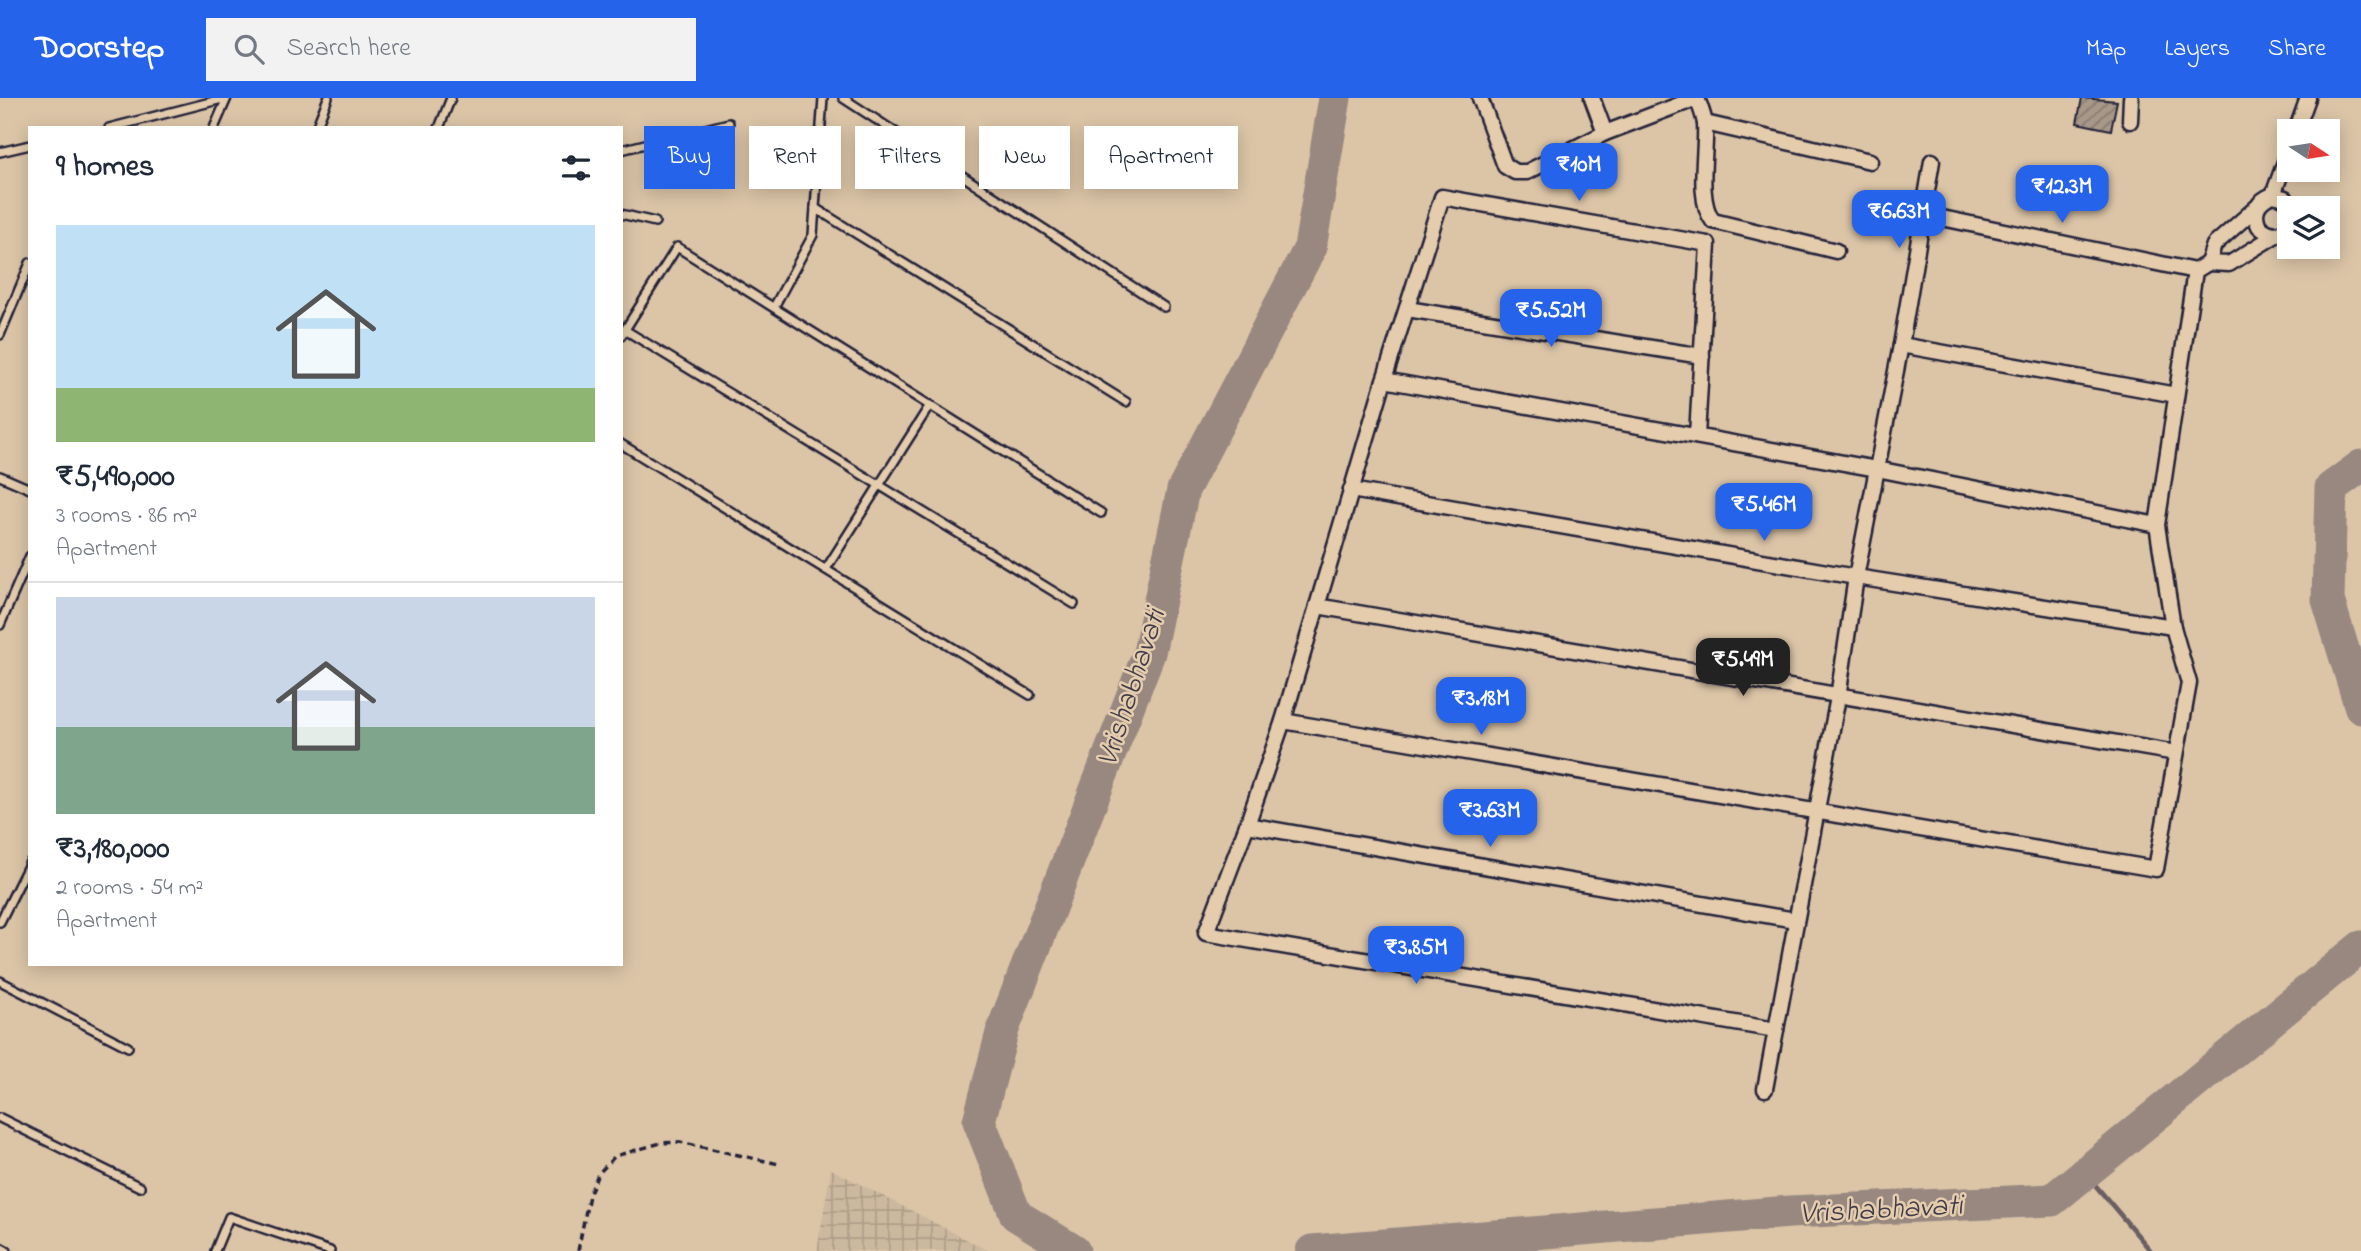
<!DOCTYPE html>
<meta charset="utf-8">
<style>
:root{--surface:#fff;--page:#f2f2f3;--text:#1f2937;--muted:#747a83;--line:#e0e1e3;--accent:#2563eb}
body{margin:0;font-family:"Indie Flower",sans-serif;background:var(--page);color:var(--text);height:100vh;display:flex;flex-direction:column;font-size:26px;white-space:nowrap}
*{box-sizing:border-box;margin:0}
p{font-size:23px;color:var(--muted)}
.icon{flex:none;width:38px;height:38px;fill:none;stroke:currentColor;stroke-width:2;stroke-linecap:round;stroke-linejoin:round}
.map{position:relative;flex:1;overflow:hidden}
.panel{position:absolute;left:28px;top:28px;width:595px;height:840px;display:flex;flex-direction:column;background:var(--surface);border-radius:0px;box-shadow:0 4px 18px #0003}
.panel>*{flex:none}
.hud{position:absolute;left:644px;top:28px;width:665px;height:63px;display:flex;gap:14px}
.needle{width:46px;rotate:102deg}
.fabs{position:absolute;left:2277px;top:21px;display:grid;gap:14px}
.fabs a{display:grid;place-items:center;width:63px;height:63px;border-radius:0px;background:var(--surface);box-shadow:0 4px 18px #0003;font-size:35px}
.price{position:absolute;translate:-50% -60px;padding:0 16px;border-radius:14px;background:var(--accent);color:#fff;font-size:23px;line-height:46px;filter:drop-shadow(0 2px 4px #0008)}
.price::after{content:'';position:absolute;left:50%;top:42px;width:21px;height:16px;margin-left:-10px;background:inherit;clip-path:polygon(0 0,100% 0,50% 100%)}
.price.on{background:#222;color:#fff}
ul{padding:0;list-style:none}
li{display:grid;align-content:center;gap:14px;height:371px;padding:0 28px}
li+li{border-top:2px solid var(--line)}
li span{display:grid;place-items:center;height:217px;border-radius:0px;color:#555}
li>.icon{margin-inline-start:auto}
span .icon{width:126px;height:126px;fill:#fffc;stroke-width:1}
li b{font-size:30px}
h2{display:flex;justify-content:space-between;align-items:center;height:84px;padding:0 28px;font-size:30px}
.chip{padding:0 24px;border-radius:0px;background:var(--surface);box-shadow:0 4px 18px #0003;font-size:24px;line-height:63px}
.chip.on{background:var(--accent);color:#fff}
header{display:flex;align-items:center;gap:42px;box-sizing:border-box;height:98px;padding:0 35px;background:var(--accent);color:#fff}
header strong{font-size:33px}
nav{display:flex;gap:38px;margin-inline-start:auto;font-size:24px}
.search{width:490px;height:63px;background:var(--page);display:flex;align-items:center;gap:18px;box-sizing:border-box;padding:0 24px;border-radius:0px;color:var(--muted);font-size:26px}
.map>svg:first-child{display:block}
</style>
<header>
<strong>Doorstep</strong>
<div class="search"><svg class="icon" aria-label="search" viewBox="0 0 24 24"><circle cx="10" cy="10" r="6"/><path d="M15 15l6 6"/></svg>Search here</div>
<nav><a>Map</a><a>Layers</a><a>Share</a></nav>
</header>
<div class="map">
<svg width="2361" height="1153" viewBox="0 0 2361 1153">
<defs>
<pattern id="industrial-grid" width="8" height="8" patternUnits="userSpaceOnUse" patternTransform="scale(1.75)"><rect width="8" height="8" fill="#ccb89e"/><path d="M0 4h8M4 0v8" fill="none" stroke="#af9e89"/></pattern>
<pattern id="building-hatch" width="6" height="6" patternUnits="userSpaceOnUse" patternTransform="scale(1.75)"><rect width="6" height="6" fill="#a89889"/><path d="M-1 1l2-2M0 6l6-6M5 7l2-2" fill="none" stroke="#887c71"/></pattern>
</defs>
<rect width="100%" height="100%" fill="#dcc5a7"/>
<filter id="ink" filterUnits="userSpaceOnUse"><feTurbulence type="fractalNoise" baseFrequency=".0143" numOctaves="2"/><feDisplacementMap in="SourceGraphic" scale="14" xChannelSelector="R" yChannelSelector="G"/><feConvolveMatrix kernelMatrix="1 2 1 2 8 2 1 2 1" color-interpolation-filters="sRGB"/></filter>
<g filter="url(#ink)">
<polygon fill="url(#industrial-grid)" points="831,1071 989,1153 817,1153"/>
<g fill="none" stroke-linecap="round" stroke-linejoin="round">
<polyline stroke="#695f64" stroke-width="5" points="2085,1075 2151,1153"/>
<g stroke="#988880" stroke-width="33">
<polyline points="2361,368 2331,390 2328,502 2361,610"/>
<polyline points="1074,1153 1016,1117 979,1023 1003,931 1149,555 1183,392 1310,150 1335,0"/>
<polyline points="1312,1153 1790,1114 2052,1102 2361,849"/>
</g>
</g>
<polygon fill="url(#building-hatch)" stroke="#22223b" stroke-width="2" points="2082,0 2117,3 2111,32 2077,25"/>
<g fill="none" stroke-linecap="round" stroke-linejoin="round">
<g stroke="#22223b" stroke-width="12">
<g id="service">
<polyline points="843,0 1164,209"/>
<polyline points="109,30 226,0"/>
<polyline points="214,30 227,0"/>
<polyline points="316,30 328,0"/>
<polyline points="439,30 451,0"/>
<polyline points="621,52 729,25"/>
<polyline points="0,54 30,47"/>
<polyline points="815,110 1126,304"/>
<polyline points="621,116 655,124"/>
<polyline points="774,209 813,137 823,0"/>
<polyline points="625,232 1074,506"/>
<polyline points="0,237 30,165"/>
<polyline points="621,238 677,149 1101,415"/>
<polyline points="621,346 1030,597"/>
<polyline points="0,378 30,391"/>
<polyline points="826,471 930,307"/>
<polyline points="0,527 30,458"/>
<polyline points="0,824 30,764"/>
<polyline points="0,883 128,949"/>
<polyline points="0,1020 140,1089"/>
<polyline points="0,1149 7,1153"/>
<polyline points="215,1153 229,1119 330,1153"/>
</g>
</g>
<g stroke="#22223b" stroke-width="19">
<g id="minor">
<polyline points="1480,0 1505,68 1515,74 1527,74 1605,35 1697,0"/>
<polyline points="1592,0 1605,35"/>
<path d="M 1697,0 C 1700,8 1704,18 1705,26 C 1707,53 1696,102 1713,123 L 1836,153"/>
<polyline points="2130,23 2131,0"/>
<polyline points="1705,25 1870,63"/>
<polyline points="2296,33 2308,0"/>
<polyline points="2273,97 2289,53"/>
<polyline points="2257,109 2214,147 2208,165 2229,166 2276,137"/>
<polyline points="1923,116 2195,173"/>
<path d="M 2289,130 C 2279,139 2268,137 2259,128 C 2252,114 2258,102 2273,97 L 2285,100 L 2293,110"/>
<polyline points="1407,211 1702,258"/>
<polyline points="1901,247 1932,63"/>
<polyline points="1384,282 1442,99 1708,146 1697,338"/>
<polyline points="1351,392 1856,479 2173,529"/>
<polyline points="2157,427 1877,371 1384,282 1283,623 2156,771 2189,585 2173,529 2157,427 2195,173 2208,165"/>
<polyline points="1317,508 2176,655"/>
<polyline points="1283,623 1247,727 1795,822"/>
<polyline points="1247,727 1206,835 1776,932"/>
<polyline points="1765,991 1838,599 1856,479 1901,247 2176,297"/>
</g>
</g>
<polyline stroke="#22223b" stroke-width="3.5" stroke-dasharray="7 5" stroke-linecap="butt" points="578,1153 589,1097 598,1076 615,1058 661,1045 680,1044 779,1066"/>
<use href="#service" stroke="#e4ccac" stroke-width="7"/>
<use href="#minor" stroke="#e4ccac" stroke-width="14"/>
</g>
</g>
<g text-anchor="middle" stroke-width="5" stroke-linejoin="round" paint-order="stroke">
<g font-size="30" font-style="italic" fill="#403c4c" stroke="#e4ccac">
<text transform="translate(1130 589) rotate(-72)" y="10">Vrishabhavati</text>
<text transform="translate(1881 1110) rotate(-3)" y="10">Vrishabhavati</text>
</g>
</g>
</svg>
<div class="fabs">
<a><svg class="needle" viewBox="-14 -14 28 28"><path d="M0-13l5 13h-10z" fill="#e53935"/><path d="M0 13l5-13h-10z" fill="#747a83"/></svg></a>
<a><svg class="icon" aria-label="layers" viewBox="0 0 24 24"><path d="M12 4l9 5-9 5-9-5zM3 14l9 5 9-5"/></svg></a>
</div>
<b class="price" style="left:1579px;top:105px">₹10M</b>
<b class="price" style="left:2062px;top:127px">₹12.3M</b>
<b class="price" style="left:1899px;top:152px">₹6.63M</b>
<b class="price" style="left:1551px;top:251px">₹5.52M</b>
<b class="price" style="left:1764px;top:445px">₹5.46M</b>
<b class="price on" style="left:1743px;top:600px">₹5.49M</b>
<b class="price" style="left:1481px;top:639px">₹3.18M</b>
<b class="price" style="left:1490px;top:751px">₹3.63M</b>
<b class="price" style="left:1416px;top:888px">₹3.85M</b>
<div class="hud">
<a class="chip on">Buy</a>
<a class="chip">Rent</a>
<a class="chip">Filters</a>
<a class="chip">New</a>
<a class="chip">Apartment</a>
</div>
<section class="panel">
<h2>9 homes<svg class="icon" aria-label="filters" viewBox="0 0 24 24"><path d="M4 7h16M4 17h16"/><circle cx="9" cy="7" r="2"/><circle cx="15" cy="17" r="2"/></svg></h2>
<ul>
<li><span style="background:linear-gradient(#bfe0f5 75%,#8fb573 0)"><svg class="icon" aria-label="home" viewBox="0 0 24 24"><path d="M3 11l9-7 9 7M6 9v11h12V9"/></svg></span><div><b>₹5,490,000</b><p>3 rooms · 86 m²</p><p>Apartment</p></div></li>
<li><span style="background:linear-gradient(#c9d6e8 60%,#7fa58c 0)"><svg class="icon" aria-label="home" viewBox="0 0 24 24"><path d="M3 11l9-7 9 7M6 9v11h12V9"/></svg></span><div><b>₹3,180,000</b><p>2 rooms · 54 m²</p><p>Apartment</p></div></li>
</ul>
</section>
</div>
